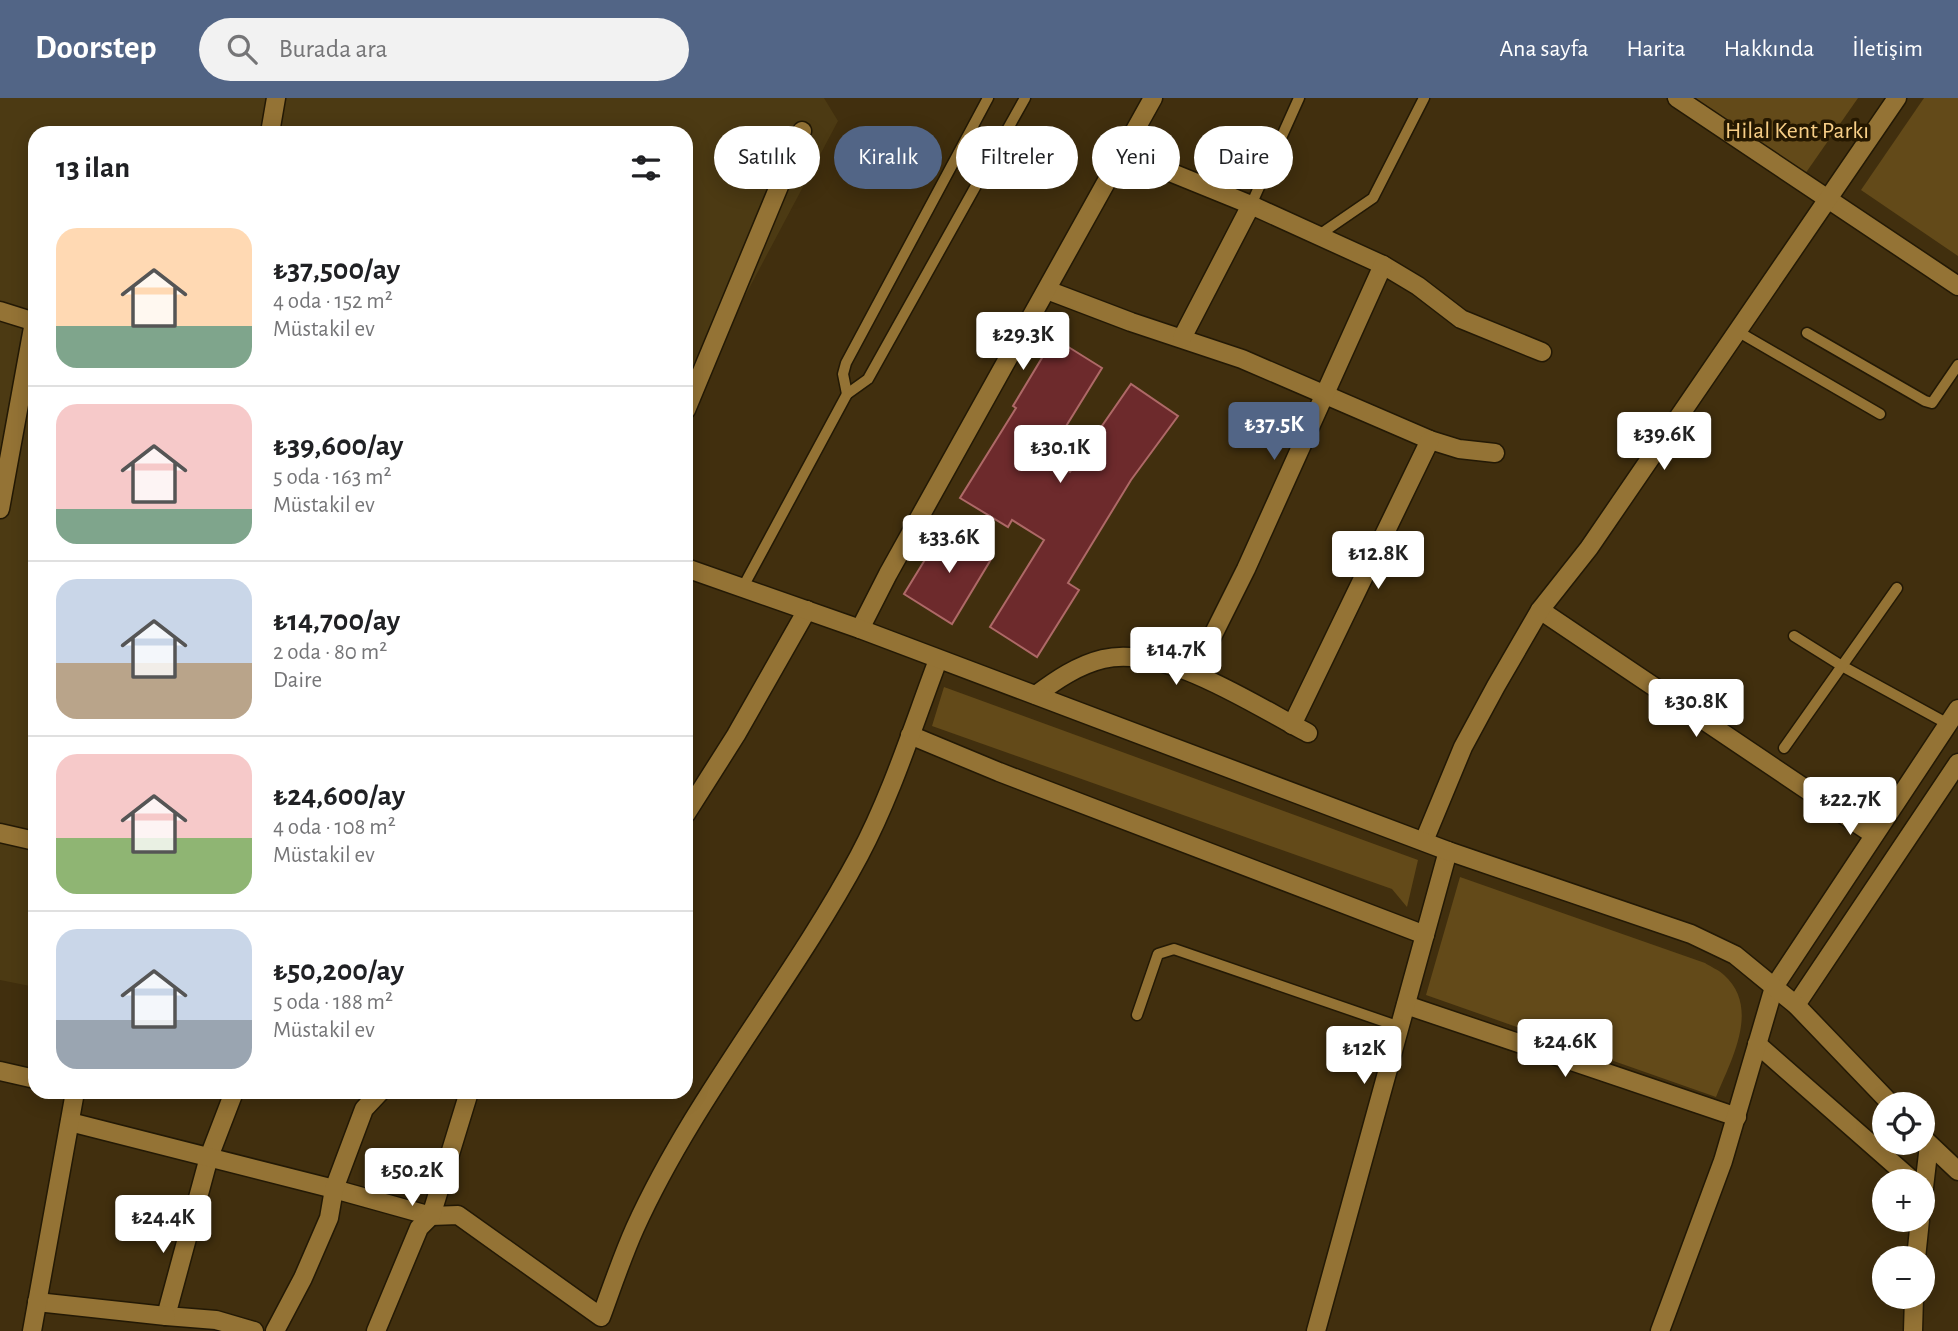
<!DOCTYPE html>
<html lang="tr">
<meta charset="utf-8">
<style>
:root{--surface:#fff;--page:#f2f2f2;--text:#202124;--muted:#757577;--line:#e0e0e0;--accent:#526586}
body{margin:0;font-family:"Alegreya Sans",sans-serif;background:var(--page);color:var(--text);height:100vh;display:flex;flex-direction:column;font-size:26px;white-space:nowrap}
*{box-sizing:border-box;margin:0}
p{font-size:23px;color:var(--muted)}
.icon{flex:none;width:38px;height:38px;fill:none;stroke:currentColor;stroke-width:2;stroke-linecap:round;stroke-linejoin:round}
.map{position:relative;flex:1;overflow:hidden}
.side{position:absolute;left:28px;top:28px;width:665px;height:973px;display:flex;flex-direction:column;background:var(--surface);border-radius:21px;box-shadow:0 4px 18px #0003}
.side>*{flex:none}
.hud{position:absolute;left:714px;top:28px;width:665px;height:63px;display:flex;gap:14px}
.tools{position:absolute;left:1872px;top:994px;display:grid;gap:14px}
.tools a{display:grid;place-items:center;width:63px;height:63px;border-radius:50%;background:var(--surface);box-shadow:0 4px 18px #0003;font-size:35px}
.price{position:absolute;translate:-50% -60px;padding:0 16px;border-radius:7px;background:#fff;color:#222;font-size:23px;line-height:46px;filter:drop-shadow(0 2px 4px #0008)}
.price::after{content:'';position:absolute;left:50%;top:42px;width:21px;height:16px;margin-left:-10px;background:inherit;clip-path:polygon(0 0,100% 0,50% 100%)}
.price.selected{background:var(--accent);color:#fff}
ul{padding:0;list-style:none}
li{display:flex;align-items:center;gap:21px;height:175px;padding:0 28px}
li+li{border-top:2px solid var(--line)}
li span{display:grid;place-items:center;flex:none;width:196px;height:140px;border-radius:21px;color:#555}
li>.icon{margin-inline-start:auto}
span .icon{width:84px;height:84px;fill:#fffc;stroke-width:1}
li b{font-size:30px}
h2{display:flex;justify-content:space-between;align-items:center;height:84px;padding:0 28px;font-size:30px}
.pill{padding:0 24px;border-radius:32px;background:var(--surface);box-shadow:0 4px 18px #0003;font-size:24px;line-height:63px}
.pill.selected{background:var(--accent);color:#fff}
header{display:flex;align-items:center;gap:42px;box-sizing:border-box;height:98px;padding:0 35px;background:var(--accent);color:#fff}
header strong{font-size:33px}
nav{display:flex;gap:38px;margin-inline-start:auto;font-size:24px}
.search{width:490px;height:63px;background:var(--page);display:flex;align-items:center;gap:18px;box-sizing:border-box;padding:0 24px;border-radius:38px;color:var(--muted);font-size:26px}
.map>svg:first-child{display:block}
</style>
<header>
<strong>Doorstep</strong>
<div class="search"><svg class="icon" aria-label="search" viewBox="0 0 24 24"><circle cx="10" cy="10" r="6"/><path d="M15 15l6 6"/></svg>Burada ara</div>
<nav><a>Ana sayfa</a><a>Harita</a><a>Hakkında</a><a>İletişim</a></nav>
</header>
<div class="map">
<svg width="1958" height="1233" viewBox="0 0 1958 1233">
<rect width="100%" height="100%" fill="#412f0e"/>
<polygon fill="#4c3a13" points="0,0 824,0 838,23 686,309 686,35 35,35 35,889 0,882"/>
<g fill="#634a19">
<polygon points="1693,0 1858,0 1805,76"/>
<polygon points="1924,0 1958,0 1958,158 1861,92"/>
<polygon points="944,589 1418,762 1407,809 1392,791 932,628"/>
<path d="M 1460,779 L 1705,865 C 1711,869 1719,872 1724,877 C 1761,910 1731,962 1716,999 L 1426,897 Z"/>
</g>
<g fill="#6d2a2c" stroke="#ae6967" stroke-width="2">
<polygon points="1054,240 1102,270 1047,359 1070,374 1131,286 1178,318 1131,382 1068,485 1079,492 1037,559 990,529 1044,442 1012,422 1008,429 960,400 1016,310 1013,308"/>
<polygon points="945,429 993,458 952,526 904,496"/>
</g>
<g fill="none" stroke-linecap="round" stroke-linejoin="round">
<g stroke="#231905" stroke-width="13">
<g id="service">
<polyline points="1251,107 1299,0"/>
<polyline points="1319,137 1373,100 1424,0"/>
<polyline points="1737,233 1880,316"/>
<polyline points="1807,235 1925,303 1932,305 1958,267"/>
<polyline points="847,296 843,276 846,265 988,0"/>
<polyline points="743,489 847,296 868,281 1025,0"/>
<polyline points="1794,538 1842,568 1948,626"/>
<polyline points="1784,650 1897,490"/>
<polyline points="1137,917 1158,856 1174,851 1400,929"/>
</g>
</g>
<g stroke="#231905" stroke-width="21">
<g id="minor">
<polyline points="1677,0 1958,188"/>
<polyline points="1123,55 1251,107 1383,167 1418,188 1461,221 1542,254"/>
<polyline points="1047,192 1131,224 1242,261 1430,342 1459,351 1495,355"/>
<polyline points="1182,240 1251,107"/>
<polyline points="686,312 802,33"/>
<polyline points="0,411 34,224"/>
<polyline points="1540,512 1874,737"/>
<polyline points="860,531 888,476 1153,0"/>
<polyline points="1194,575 1246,471 1383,167"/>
<path d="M 1036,597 C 1056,582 1078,567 1103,561 C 1164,546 1254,607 1308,635"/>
<polyline points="1292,627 1430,342"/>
<polyline points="910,637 999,674 1425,837"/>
<polyline points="686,716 736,637 807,512"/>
<polyline points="0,735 35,743"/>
<polyline points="1424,743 1463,649 1496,588 1540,512 1589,450 1897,0"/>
<polyline points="1406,907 1737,1019"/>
<polyline points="1796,907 1958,665"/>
<polyline points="1757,946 1913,1083"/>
<polyline points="0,973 35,981"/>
<polyline points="234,994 209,1059 166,1218 216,1222 254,1233"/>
<path d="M 70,1024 L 334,1091 L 431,1118 L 458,1117 L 601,1219 C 612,1189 622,1159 635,1130 C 695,998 791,885 859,758 C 892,696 913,628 938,562"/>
<polyline points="1923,1098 1929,1047"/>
<polyline points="1916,1160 1920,1122"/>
<polyline points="37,1204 166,1218"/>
<polyline points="275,1233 303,1180 329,1120 334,1091 364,1011 380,994"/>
<polyline points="376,1233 419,1130 431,1118 469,994"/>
<polyline points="1316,1233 1448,753"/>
<polyline points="1660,1233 1723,1063 1774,889 1958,611"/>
<polyline points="1913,1233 1914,1199"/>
</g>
</g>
<g stroke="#231905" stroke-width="21">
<g id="tertiary">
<polyline points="270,35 276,0"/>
<polyline points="0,213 35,224"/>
<polyline points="686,470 860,531 1448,753 1691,836 1735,857 1796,907 1891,1006"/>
<polyline points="1923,1040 1958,1073"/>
<polyline points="32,1233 75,994"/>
</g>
</g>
<use href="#service" stroke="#947335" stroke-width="10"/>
<use href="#minor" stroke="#947335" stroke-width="18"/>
<use href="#tertiary" stroke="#947335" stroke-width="18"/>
</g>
<g text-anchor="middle" stroke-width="7" stroke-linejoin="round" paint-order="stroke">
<g font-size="24" fill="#f7ce86" stroke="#251800">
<text x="1797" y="40">Hilal Kent Parkı</text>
</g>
</g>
</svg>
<div class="tools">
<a><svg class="icon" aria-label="locate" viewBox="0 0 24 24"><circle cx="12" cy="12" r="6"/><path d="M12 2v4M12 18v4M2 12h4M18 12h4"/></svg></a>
<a>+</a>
<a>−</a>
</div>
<b class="price" style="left:1023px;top:274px">₺29.3K</b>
<b class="price selected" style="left:1274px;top:364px">₺37.5K</b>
<b class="price" style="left:1664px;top:374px">₺39.6K</b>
<b class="price" style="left:1060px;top:387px">₺30.1K</b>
<b class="price" style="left:949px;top:477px">₺33.6K</b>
<b class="price" style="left:1378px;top:493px">₺12.8K</b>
<b class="price" style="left:1176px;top:589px">₺14.7K</b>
<b class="price" style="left:1696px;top:641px">₺30.8K</b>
<b class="price" style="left:1850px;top:739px">₺22.7K</b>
<b class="price" style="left:1565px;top:981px">₺24.6K</b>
<b class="price" style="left:1364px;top:988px">₺12K</b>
<b class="price" style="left:412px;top:1110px">₺50.2K</b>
<b class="price" style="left:163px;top:1157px">₺24.4K</b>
<div class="hud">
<a class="pill">Satılık</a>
<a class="pill selected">Kiralık</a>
<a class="pill">Filtreler</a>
<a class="pill">Yeni</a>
<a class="pill">Daire</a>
</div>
<section class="side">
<h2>13 ilan<svg class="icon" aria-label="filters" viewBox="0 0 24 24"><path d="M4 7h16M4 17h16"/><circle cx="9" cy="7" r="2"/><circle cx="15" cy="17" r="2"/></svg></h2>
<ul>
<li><span style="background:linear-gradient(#ffd9b3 70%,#7fa58c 0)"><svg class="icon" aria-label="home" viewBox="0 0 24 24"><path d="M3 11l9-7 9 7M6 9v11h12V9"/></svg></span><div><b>₺37,500/ay</b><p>4 oda · 152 m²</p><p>Müstakil ev</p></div></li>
<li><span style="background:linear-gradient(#f6c9c9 75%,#7fa58c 0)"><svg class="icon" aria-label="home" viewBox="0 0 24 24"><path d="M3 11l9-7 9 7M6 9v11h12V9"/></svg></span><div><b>₺39,600/ay</b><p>5 oda · 163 m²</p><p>Müstakil ev</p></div></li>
<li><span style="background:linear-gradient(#c9d6e8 60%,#b9a48a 0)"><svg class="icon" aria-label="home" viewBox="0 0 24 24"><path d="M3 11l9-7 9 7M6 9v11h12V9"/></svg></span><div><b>₺14,700/ay</b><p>2 oda · 80 m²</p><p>Daire</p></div></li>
<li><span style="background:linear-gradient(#f6c9c9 60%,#8fb573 0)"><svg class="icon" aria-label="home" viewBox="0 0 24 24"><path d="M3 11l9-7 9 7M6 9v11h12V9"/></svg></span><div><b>₺24,600/ay</b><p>4 oda · 108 m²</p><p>Müstakil ev</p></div></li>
<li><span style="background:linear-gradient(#c9d6e8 65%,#9aa5b1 0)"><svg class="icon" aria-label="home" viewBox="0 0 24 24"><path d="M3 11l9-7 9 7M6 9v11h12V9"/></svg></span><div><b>₺50,200/ay</b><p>5 oda · 188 m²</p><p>Müstakil ev</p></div></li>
</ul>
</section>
</div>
